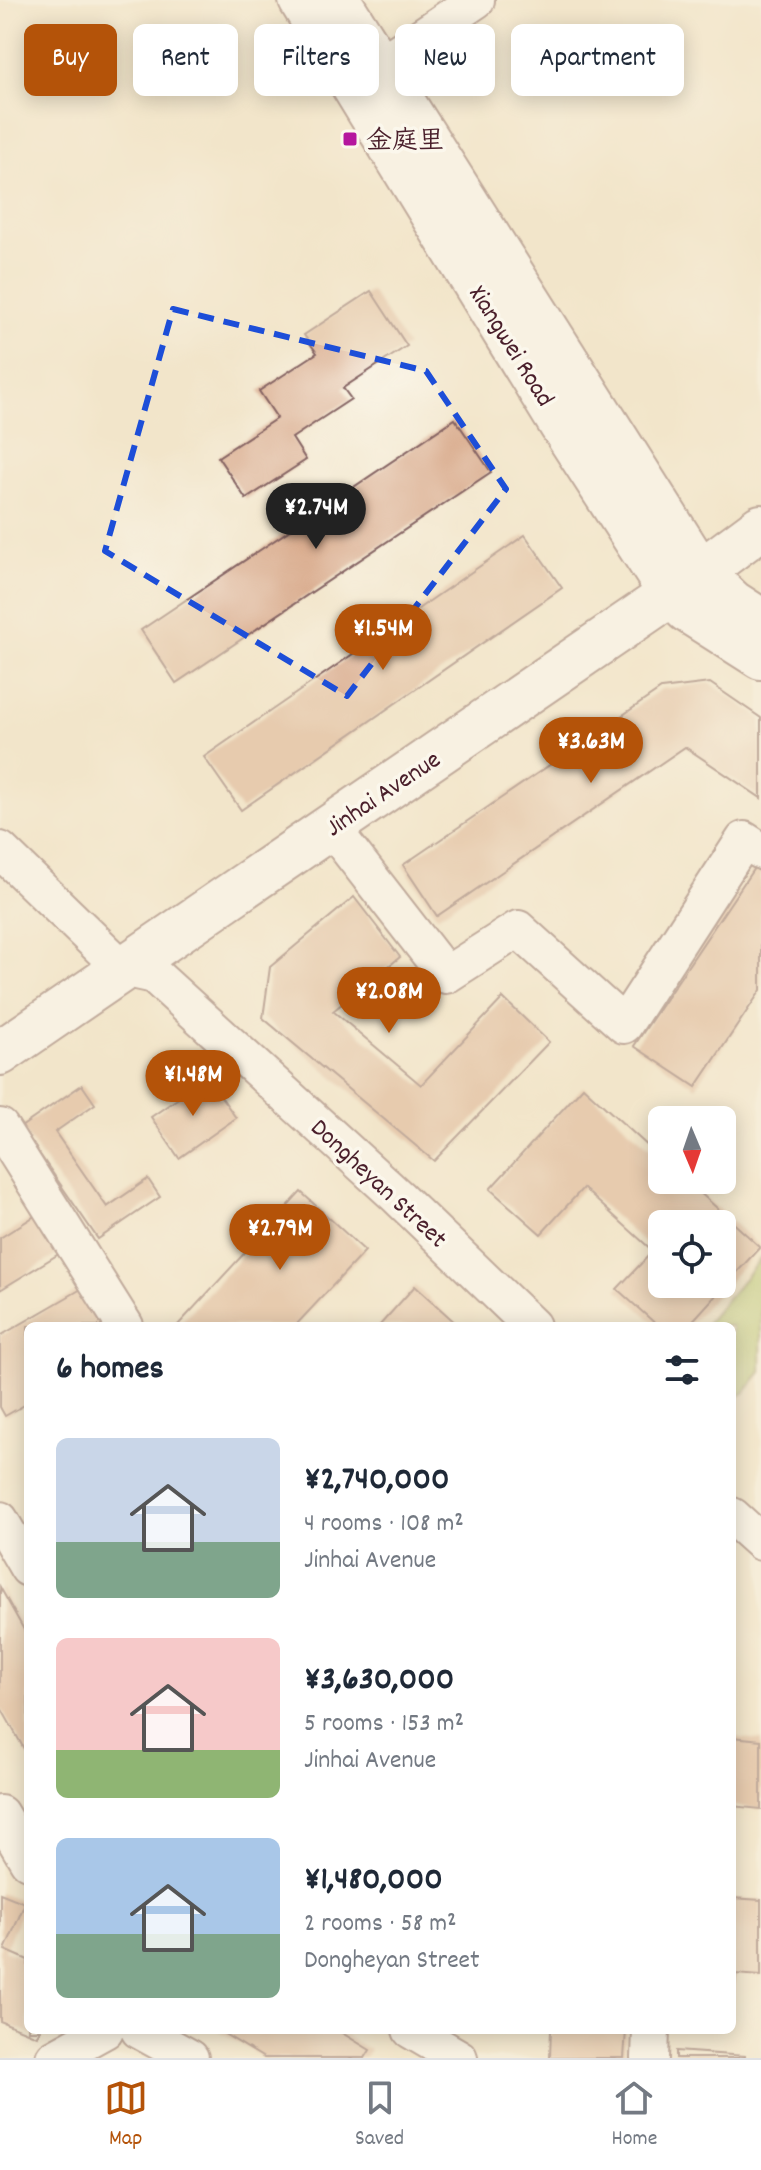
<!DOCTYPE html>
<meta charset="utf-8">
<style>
:root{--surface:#fff;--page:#f6f6f7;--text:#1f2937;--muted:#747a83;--line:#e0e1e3;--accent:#b45309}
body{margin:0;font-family:Dekko,"LXGW WenKai TC",sans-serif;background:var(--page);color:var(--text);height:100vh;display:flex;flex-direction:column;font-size:30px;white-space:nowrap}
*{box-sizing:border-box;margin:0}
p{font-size:26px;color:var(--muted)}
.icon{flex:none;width:44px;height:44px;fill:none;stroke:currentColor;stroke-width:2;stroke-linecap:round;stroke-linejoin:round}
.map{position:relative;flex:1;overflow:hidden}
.side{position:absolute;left:24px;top:1322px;width:712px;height:712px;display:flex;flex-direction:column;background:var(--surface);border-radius:12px;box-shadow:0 4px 20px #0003}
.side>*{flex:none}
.guide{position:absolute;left:24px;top:24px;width:714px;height:72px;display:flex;gap:16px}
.needle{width:52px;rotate:178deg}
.buttons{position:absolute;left:648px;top:1106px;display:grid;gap:16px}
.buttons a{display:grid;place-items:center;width:88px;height:88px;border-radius:12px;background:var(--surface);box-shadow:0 4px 20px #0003;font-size:40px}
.price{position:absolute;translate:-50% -68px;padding:0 18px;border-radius:28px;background:var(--accent);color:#fff;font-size:26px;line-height:52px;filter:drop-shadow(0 2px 4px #0008)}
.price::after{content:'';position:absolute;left:50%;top:48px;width:24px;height:18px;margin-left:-12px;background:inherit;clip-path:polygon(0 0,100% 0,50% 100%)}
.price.current{background:#222;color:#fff}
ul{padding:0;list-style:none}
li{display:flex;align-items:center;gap:24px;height:200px;padding:0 32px}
li span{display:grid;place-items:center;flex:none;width:224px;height:160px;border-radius:12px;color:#555}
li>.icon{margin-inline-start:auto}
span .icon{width:96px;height:96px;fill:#fffc;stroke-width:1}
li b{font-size:34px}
h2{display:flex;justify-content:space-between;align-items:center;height:96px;padding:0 32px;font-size:34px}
.pill{padding:0 28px;border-radius:12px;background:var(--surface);box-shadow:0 4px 20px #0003;font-size:28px;line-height:72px}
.pill.current{background:var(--accent);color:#fff}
.dock{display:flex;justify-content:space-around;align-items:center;height:112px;border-top:2px solid var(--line);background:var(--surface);font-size:22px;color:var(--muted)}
.dock a{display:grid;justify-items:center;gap:4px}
.dock .current{color:var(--accent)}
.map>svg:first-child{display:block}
</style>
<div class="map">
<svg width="761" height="2058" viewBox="0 0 761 2058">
<rect width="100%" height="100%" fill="#fbf7ec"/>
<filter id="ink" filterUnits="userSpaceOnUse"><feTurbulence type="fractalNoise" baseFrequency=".0125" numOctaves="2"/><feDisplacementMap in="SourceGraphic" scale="16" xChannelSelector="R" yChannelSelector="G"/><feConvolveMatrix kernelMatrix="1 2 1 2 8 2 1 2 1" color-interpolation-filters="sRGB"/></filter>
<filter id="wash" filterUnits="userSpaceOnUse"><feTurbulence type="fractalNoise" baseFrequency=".006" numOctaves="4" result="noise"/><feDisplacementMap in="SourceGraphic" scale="32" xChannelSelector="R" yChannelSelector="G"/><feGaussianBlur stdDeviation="1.8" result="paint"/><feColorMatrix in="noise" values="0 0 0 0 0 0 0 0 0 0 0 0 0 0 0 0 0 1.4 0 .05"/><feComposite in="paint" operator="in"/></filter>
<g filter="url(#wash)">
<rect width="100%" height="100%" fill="#f2e5ca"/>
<polygon fill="#aec266" stroke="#7c7048" stroke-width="2" points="761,1258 761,1372 744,1393 732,1399 732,1326 704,1326"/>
<g id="blocks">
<g fill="#d9ab8d" fill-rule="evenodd">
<polygon points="371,291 407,346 343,388 351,399 292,438 306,460 246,499 218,457 277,418 259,391 317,353 304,335"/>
<polygon points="455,419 491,472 176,683 141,630"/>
<polygon points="525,535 562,588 241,810 204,757"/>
<polygon points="710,683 761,718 761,798 685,747 437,916 403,865 661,689"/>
<polygon points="754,868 761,872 761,990 696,1087 634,1046"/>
<polygon points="354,897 400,957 333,1011 421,1085 503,998 549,1042 434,1161 263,1018 270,967"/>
<polygon points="208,1078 236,1118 179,1158 151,1117"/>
<polygon points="82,1085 95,1104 55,1132 107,1207 148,1179 160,1197 98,1239 21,1127"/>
<path d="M 583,1087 L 662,1159 L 662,1180 L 686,1180 L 760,1247 L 688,1326 L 658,1326 L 617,1289 L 653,1251 L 583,1188 L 541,1234 L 490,1189 ZM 662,1224 L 722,1224 L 722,1284 L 662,1284 Z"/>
<polygon points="301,1192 365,1251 295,1326 177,1326"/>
<polygon points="38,1214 62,1252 0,1290 0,1238"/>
<polygon points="415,1286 459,1326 379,1326"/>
<polygon points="83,1288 106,1326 28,1326 28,1403 5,1416 0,1407 0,1336"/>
<polygon points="0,1587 28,1637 28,1756 0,1706"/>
<polygon points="732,1737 761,1740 761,1809 732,1806"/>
<polygon points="0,1893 25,1903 5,1950 28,1960 28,2030 40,2030 37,2036 0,2021"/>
<polygon points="732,1898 761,1900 761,1976 736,1974 734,1993 732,1993"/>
<polygon points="218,2030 337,2030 370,2050 365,2058 264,2058"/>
<polygon points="551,2030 626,2030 624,2058 550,2058"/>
<polygon points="676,2051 745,2056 745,2058 676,2058"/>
</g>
</g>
</g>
<g filter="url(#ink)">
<use href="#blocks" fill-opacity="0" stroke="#856463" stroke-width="2"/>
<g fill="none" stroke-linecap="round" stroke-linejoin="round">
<g stroke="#856463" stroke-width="40">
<g id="minor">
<polyline points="357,80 476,0"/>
<polyline points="331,827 446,975 518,929 624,1025 744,840 761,851"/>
<polyline points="0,850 122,968 154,975 398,1197 532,1326"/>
<polyline points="0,1127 125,1326"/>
<polyline points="732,1516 761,1542"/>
<polyline points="0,1520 28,1568"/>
<polyline points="0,1814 28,1861"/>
<polyline points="139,2030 190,2058"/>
<polyline points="411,2030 459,2058"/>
<polyline points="54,2058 105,2030"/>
<polyline points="650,2058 651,2030"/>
</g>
</g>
<g stroke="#856463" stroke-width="48">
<g id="tertiary">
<polyline points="301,0 561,424 671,594 687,610 761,657"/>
<polyline points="338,0 701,573 733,603 761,621"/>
</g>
</g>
<g stroke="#856463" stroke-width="48">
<polyline id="secondary" points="0,1053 671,594 761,527"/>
</g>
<use href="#minor" stroke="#fff" stroke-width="36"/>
<use href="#tertiary" stroke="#fff" stroke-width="44"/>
<use href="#secondary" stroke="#fff" stroke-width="44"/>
</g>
</g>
<path d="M0 0H761V2058H0ZM 173,309 L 426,371 L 506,489 L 347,696 L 105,551 Z" fill="#f2e5ca" fill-opacity=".55" fill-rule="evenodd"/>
<path fill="none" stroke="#1d4ed8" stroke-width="6" stroke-dasharray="16 10" stroke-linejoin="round" d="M 173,309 L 426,371 L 506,489 L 347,696 L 105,551 Z"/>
<rect fill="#b5179e" stroke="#fbf7ec" stroke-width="3" x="342" y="131" width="16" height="16" rx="4"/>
<g text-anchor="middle" stroke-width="7" stroke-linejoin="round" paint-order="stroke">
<g font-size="26" fill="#4a1f2b" stroke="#fbf7ec" text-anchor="start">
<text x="366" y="148">金庭里</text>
</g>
<g font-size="26" fill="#4a1f2b" stroke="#fbf7ec">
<text transform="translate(513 345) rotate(58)" y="9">Xiangwei Road</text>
<text transform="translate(382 792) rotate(-34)" y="9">Jinhai Avenue</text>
<text transform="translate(380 1182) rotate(43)" y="9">Dongheyan Street</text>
</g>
</g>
</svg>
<div class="buttons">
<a><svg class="needle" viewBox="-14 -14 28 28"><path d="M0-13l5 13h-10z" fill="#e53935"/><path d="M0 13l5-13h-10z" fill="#747a83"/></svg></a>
<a><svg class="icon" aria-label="locate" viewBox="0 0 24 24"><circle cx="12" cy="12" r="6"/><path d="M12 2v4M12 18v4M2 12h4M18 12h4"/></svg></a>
</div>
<b class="price current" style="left:316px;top:551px">¥2.74M</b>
<b class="price" style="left:383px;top:672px">¥1.54M</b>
<b class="price" style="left:591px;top:785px">¥3.63M</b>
<b class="price" style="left:389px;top:1035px">¥2.08M</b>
<b class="price" style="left:193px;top:1118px">¥1.48M</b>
<b class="price" style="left:280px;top:1272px">¥2.79M</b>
<div class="guide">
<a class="pill current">Buy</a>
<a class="pill">Rent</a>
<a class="pill">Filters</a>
<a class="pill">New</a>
<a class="pill">Apartment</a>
</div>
<section class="side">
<h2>6 homes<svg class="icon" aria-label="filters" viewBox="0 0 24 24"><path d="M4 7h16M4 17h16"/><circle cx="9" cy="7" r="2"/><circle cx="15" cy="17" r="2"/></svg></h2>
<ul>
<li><span style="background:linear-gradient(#c9d6e8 65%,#7fa58c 0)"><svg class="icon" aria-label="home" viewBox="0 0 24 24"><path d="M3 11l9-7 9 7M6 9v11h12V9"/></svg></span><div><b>¥2,740,000</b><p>4 rooms · 108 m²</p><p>Jinhai Avenue</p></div></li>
<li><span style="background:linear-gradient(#f6c9c9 70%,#8fb573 0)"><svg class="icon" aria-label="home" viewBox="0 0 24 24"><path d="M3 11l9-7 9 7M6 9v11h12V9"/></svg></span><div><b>¥3,630,000</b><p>5 rooms · 153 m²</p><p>Jinhai Avenue</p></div></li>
<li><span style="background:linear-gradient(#a9c7e8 60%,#7fa58c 0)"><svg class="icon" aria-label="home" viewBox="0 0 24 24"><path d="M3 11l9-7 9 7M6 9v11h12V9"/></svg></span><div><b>¥1,480,000</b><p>2 rooms · 58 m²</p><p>Dongheyan Street</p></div></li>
</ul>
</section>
</div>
<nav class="dock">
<a class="current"><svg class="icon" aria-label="map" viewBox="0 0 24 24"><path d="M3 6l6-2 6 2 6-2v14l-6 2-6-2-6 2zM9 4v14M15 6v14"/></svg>Map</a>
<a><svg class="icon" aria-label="saved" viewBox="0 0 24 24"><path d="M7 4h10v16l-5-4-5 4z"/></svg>Saved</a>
<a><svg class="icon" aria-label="home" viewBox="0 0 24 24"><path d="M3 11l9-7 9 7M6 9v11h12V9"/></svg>Home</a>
</nav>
